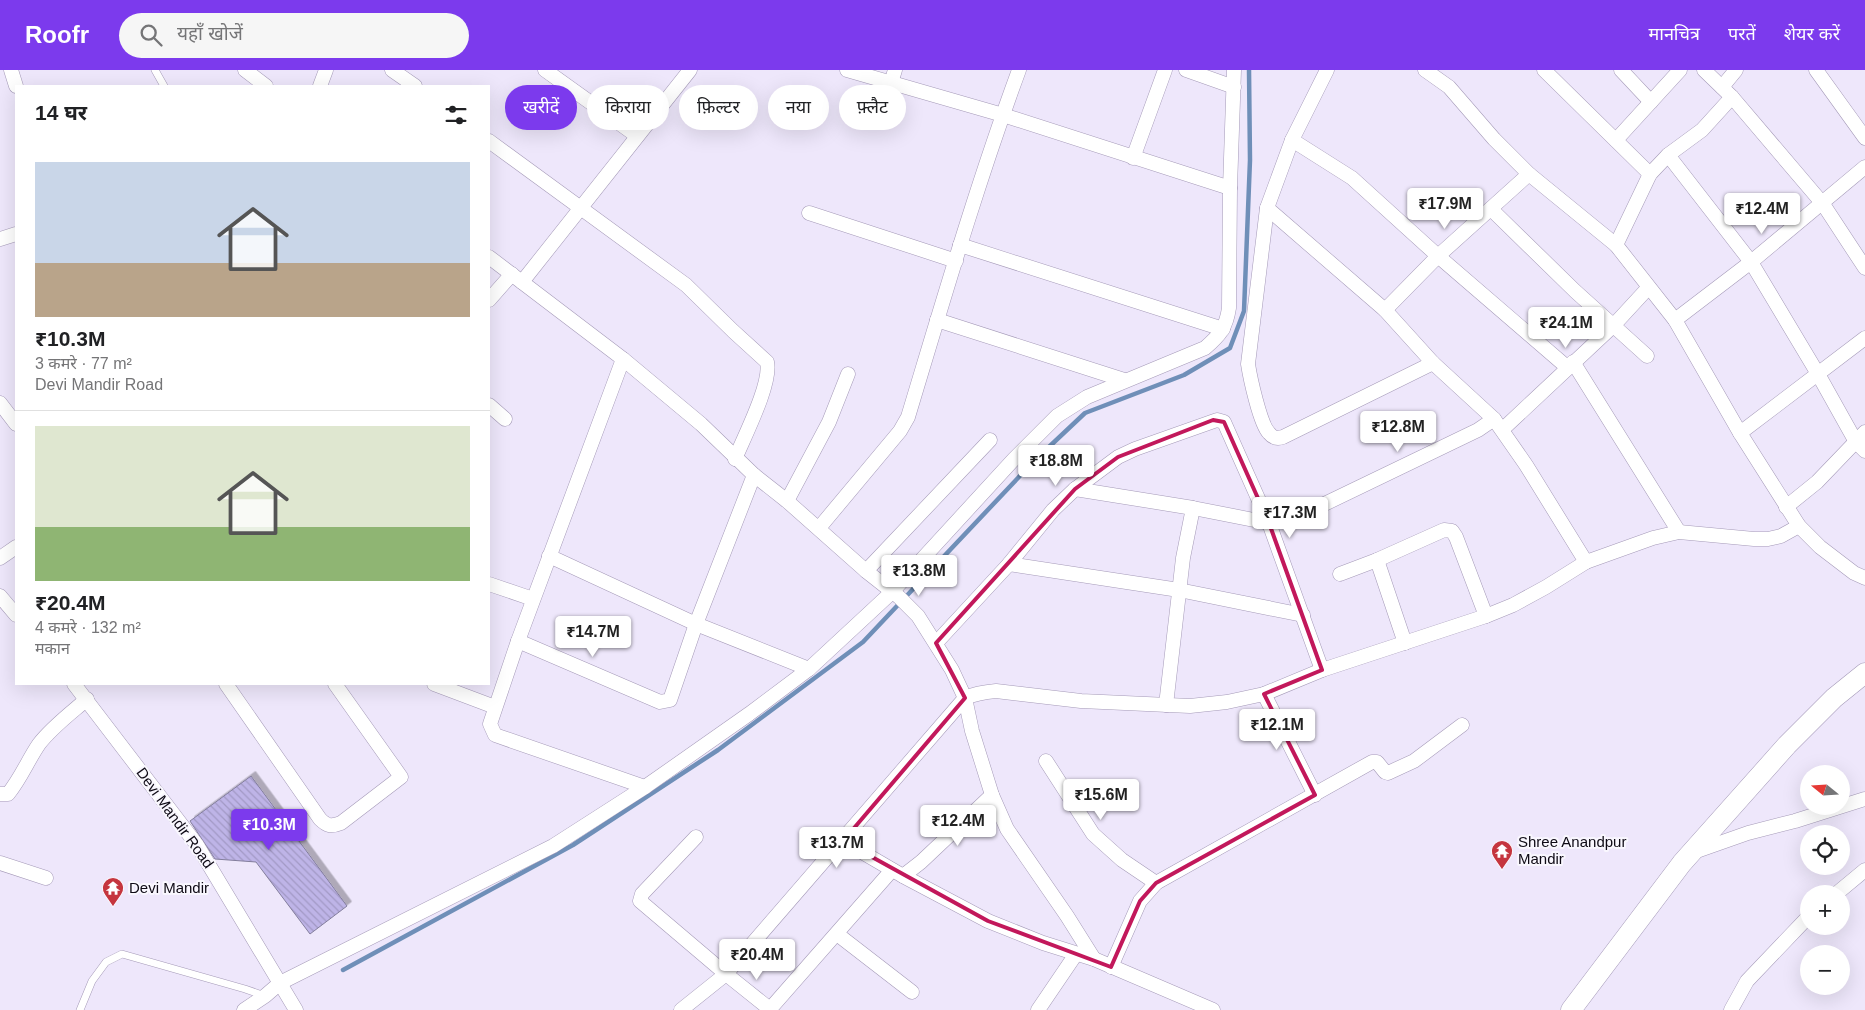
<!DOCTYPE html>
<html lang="hi">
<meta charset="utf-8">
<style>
:root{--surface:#fff;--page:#f6f6f6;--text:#202124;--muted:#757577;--line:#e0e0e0;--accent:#7c3aed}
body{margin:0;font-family:Helvetica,"Noto Sans Devanagari",sans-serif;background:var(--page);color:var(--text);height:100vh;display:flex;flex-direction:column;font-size:19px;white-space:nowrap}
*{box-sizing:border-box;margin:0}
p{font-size:16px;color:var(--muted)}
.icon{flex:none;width:28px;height:28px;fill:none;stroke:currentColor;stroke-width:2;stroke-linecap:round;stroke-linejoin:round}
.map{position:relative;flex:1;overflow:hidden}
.panel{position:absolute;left:15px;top:15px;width:475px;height:600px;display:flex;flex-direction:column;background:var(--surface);border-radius:0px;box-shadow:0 5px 20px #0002}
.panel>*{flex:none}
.guide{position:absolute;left:505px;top:15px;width:475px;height:45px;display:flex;gap:10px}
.needle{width:32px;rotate:288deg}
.buttons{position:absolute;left:1800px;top:695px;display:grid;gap:10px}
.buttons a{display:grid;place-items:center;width:50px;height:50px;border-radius:50%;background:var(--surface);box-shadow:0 5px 20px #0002;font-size:25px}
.price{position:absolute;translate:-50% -42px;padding:0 11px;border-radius:5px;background:#fff;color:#222;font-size:16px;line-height:32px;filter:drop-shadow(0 1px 2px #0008)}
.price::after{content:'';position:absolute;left:50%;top:30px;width:15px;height:11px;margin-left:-8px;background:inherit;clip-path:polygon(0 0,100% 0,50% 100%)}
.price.active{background:var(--accent);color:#fff}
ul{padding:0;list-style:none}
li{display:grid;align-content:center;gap:10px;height:265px;padding:0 20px}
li+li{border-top:1px solid var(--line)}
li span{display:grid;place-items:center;height:155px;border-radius:0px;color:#555}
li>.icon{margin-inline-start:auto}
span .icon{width:90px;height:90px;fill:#fffc;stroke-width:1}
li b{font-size:21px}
h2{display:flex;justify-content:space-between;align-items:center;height:60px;padding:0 20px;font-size:21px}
.chip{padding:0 18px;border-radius:22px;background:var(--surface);box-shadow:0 5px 20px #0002;font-size:18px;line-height:45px}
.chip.active{background:var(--accent);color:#fff}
header{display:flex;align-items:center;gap:30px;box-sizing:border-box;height:70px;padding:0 25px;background:var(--accent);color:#fff}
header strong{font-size:24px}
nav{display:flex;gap:28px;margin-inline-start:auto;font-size:18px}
.search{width:350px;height:45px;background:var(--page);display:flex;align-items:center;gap:12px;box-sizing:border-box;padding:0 18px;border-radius:28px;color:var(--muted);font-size:19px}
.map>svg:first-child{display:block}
</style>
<header>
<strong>Roofr</strong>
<div class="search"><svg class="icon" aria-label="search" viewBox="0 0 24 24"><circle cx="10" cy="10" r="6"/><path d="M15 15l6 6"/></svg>यहाँ खोजें</div>
<nav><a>मानचित्र</a><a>परतें</a><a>शेयर करें</a></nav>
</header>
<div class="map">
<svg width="1865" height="940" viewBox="0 0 1865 940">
<defs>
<pattern id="building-back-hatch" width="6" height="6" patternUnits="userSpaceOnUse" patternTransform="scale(1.25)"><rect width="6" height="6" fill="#beb4e7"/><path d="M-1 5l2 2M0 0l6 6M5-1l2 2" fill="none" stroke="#a299c5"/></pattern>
<filter id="shadow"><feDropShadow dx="4.5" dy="-4.5" stdDeviation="0" flood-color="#0004"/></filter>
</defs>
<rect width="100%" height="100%" fill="#eee7fb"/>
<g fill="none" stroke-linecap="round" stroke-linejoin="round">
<polyline stroke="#6f8fb8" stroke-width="4.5" points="343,900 573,775 718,680 863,572 1034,391 1085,343 1184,305 1230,278 1244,241 1250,90 1249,0"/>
</g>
<polygon fill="url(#building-back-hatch)" stroke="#837e9c" filter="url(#shadow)" points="251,706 347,836 310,864 256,792 215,789 190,751"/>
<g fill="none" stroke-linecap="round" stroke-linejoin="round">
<g stroke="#a59ab8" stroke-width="8">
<g id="lane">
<polyline points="155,0 164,16"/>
<polyline points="80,940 92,911 106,892 122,884 245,919 265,926"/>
</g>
</g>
<g stroke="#a59ab8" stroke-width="15">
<g id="street">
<polyline points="11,0 16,16"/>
<polyline points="245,0 266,16"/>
<polyline points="392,0 415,16"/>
<polyline points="545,0 637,66"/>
<polyline points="847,0 1003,45 1230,118"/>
<polyline points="1186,0 1234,17"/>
<path d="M 1327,0 L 1292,70 L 1267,138 L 1248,294 C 1250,307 1260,354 1269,363 C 1273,368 1277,369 1283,367 L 1433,293"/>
<polyline points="1425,0 1449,17 1494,69 1529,104 1616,175 1675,250 1740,363 1799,456 1820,477 1854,503 1865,508"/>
<polyline points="1544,0 1650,104"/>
<polyline points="1621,0 1651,32"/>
<polyline points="1704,0 1732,27 1823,134 1865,198"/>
<polyline points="1816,0 1865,68"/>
<polyline points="891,13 895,0"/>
<polyline points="320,16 326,0"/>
<polyline points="1722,17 1736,0"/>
<polyline points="1292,70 1352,108 1438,186 1568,298"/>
<polyline points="1616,70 1680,0"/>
<path d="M 489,71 L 686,215 L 733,261 L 767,292 C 772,313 744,367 735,389"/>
<polyline points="1668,85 1751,192 1818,304 1856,372 1865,381"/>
<polyline points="1133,88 1165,0"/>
<polyline points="1267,138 1385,240 1433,293 1494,349 1526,395 1586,492"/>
<polyline points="1491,139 1575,221 1647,286"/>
<polyline points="809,143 956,191"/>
<polyline points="0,169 16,164"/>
<polyline points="960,175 1223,259"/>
<polyline points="1616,175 1650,104 1668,85 1702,60 1732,27"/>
<polyline points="489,187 623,289 701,354 754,405 787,431 866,501 899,527 918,546 952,600 965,628 972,661 992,725 1007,759 1067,846 1094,889"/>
<polyline points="522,212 690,0"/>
<polyline points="489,230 512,204"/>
<polyline points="1385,240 1438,186 1529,104"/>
<polyline points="937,250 1124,310"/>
<polyline points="1675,250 1751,192 1865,97"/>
<polyline points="623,289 518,571 490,654 495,665 645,717"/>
<polyline points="1573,292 1679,462"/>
<polyline points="0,333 16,354"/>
<polyline points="489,335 505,349"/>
<polyline points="1503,359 1613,256 1648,218"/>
<polyline points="1740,363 1865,268"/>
<polyline points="1075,419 1193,438 1269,453"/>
<polyline points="787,431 829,352 848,304"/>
<polyline points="1786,437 1817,412 1865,362"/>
<polyline points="1314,439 1478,360 1494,349"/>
<path d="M 819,458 L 900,361 L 908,347 C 943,231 977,114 1019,0"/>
<polyline points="549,486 696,554 809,599"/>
<polyline points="0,488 16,477"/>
<polyline points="1377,490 1444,460 1452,461 1456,467 1486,546"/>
<polyline points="1009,494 1179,520 1303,545"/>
<polyline points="866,501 990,370"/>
<polyline points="1340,504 1377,490 1405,573"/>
<polyline points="489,514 533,529"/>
<polyline points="0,526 16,545"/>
<polyline points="518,571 660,632 670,630 696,554 754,405"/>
<polyline points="936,573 1009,494 1053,440 1075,419 1118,387 1135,379 1217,350 1224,352 1269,453 1322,600"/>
<polyline points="74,614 197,775 296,940"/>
<path d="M 226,614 L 320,749 C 327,756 331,757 341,753 L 401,707 L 335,614"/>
<polyline points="434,614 495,637"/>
<polyline points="1264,624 1315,725"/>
<polyline points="1166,635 1183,488 1193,438"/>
<polyline points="1046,691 1093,764 1122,790 1156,813"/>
<path d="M 0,724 L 8,724 C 21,708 28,690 39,674 C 52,657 71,643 87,629"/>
<polyline points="696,767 642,824 640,831 726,904 771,940"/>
<polyline points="843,771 903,806 988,851 1043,873 1094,889 1213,940"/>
<polyline points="1694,782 1748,763 1795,751 1865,729"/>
<polyline points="0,793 46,808"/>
<polyline points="903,806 921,792 992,725"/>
<polyline points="1836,824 1865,800"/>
<polyline points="837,864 912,922"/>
<polyline points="1111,897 1140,831 1156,813 1372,692 1377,692 1385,702 1388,703 1414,691 1462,655"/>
<polyline points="770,939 892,800"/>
<path d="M 244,940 L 265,926 L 280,913 L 553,776 L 645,717 L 749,644 L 809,599 L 892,522 L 1014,389 L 1057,346 L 1087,327 L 1205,278 C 1220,265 1226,258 1229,238 L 1230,118 L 1234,0"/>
<path d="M 681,940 L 726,904 L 965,628 C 976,623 985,622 996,621 L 1081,631 L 1190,636 L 1227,632 L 1264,624 L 1322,600 L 1486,546 L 1513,535 L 1546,517 L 1586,492 L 1653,468 L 1679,462 L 1754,469 L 1768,469 L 1781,466 L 1799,456"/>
<polyline points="1038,940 1076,884"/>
<polyline points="1731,940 1747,911 1809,846"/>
</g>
</g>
<g stroke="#a59ab8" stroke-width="21">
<polyline id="secondary" points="1571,940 1682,793 1787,675 1834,628 1865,603"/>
</g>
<use href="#lane" stroke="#fff" stroke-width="7"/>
<use href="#street" stroke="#fff" stroke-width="14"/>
<use href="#secondary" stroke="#fff" stroke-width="20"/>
</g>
<path fill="none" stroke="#c2185b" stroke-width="4" stroke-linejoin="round" d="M 1213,350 L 1224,352 L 1269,453 L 1322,600 L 1264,624 L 1315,725 L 1156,813 L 1140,831 L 1111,897 L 988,851 L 843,771 L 965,628 L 936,573 L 1075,419 L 1118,387 Z"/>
<defs>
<g id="temple-pin" transform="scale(1.125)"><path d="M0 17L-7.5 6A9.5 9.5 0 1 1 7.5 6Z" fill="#c5353e" stroke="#f9f7fe"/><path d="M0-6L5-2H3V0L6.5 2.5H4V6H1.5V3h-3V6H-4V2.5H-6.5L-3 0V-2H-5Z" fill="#fff"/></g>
</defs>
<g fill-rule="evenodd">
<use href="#temple-pin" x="1502" y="781"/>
<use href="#temple-pin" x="113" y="818"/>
</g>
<g text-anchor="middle" stroke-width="4" stroke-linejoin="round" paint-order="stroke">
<g font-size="15" fill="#0e0a15" stroke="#f9f7fe">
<text transform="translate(175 748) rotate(54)" y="5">Devi Mandir Road</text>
</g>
<g font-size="15" fill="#0e0a15" stroke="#f9f7fe" text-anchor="start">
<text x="1518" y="777">Shree Anandpur<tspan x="1518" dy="17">Mandir</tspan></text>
<text x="129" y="823">Devi Mandir</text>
</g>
</g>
</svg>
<div class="buttons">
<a><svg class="needle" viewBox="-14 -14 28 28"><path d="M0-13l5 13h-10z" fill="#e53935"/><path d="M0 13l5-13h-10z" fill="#757577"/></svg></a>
<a><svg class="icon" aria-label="locate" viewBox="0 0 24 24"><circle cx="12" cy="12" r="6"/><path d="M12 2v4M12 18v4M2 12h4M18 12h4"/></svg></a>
<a>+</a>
<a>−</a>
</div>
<b class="price" style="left:1445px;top:160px">₹17.9M</b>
<b class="price" style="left:1762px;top:165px">₹12.4M</b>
<b class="price" style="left:1566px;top:279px">₹24.1M</b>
<b class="price" style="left:1398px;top:383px">₹12.8M</b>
<b class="price" style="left:1056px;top:417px">₹18.8M</b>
<b class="price" style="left:1290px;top:469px">₹17.3M</b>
<b class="price" style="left:919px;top:527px">₹13.8M</b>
<b class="price" style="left:593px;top:588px">₹14.7M</b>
<b class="price" style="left:1277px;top:681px">₹12.1M</b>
<b class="price" style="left:1101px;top:751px">₹15.6M</b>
<b class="price" style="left:958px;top:777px">₹12.4M</b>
<b class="price active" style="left:269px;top:781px">₹10.3M</b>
<b class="price" style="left:837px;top:799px">₹13.7M</b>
<b class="price" style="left:757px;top:911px">₹20.4M</b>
<div class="guide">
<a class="chip active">खरीदें</a>
<a class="chip">किराया</a>
<a class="chip">फ़िल्टर</a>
<a class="chip">नया</a>
<a class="chip">फ़्लैट</a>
</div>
<section class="panel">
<h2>14 घर<svg class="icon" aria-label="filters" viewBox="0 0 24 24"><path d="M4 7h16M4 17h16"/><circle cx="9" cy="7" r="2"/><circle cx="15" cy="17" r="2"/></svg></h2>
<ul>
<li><span style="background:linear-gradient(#c9d6e8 65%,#b9a48a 0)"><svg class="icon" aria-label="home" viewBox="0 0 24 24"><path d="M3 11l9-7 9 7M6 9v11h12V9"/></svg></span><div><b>₹10.3M</b><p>3 कमरे · 77 m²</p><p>Devi Mandir Road</p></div></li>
<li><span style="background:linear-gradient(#dfe7d0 65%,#8fb573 0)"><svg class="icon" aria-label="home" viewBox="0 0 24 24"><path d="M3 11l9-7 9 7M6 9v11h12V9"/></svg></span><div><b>₹20.4M</b><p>4 कमरे · 132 m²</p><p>मकान</p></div></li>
</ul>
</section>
</div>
